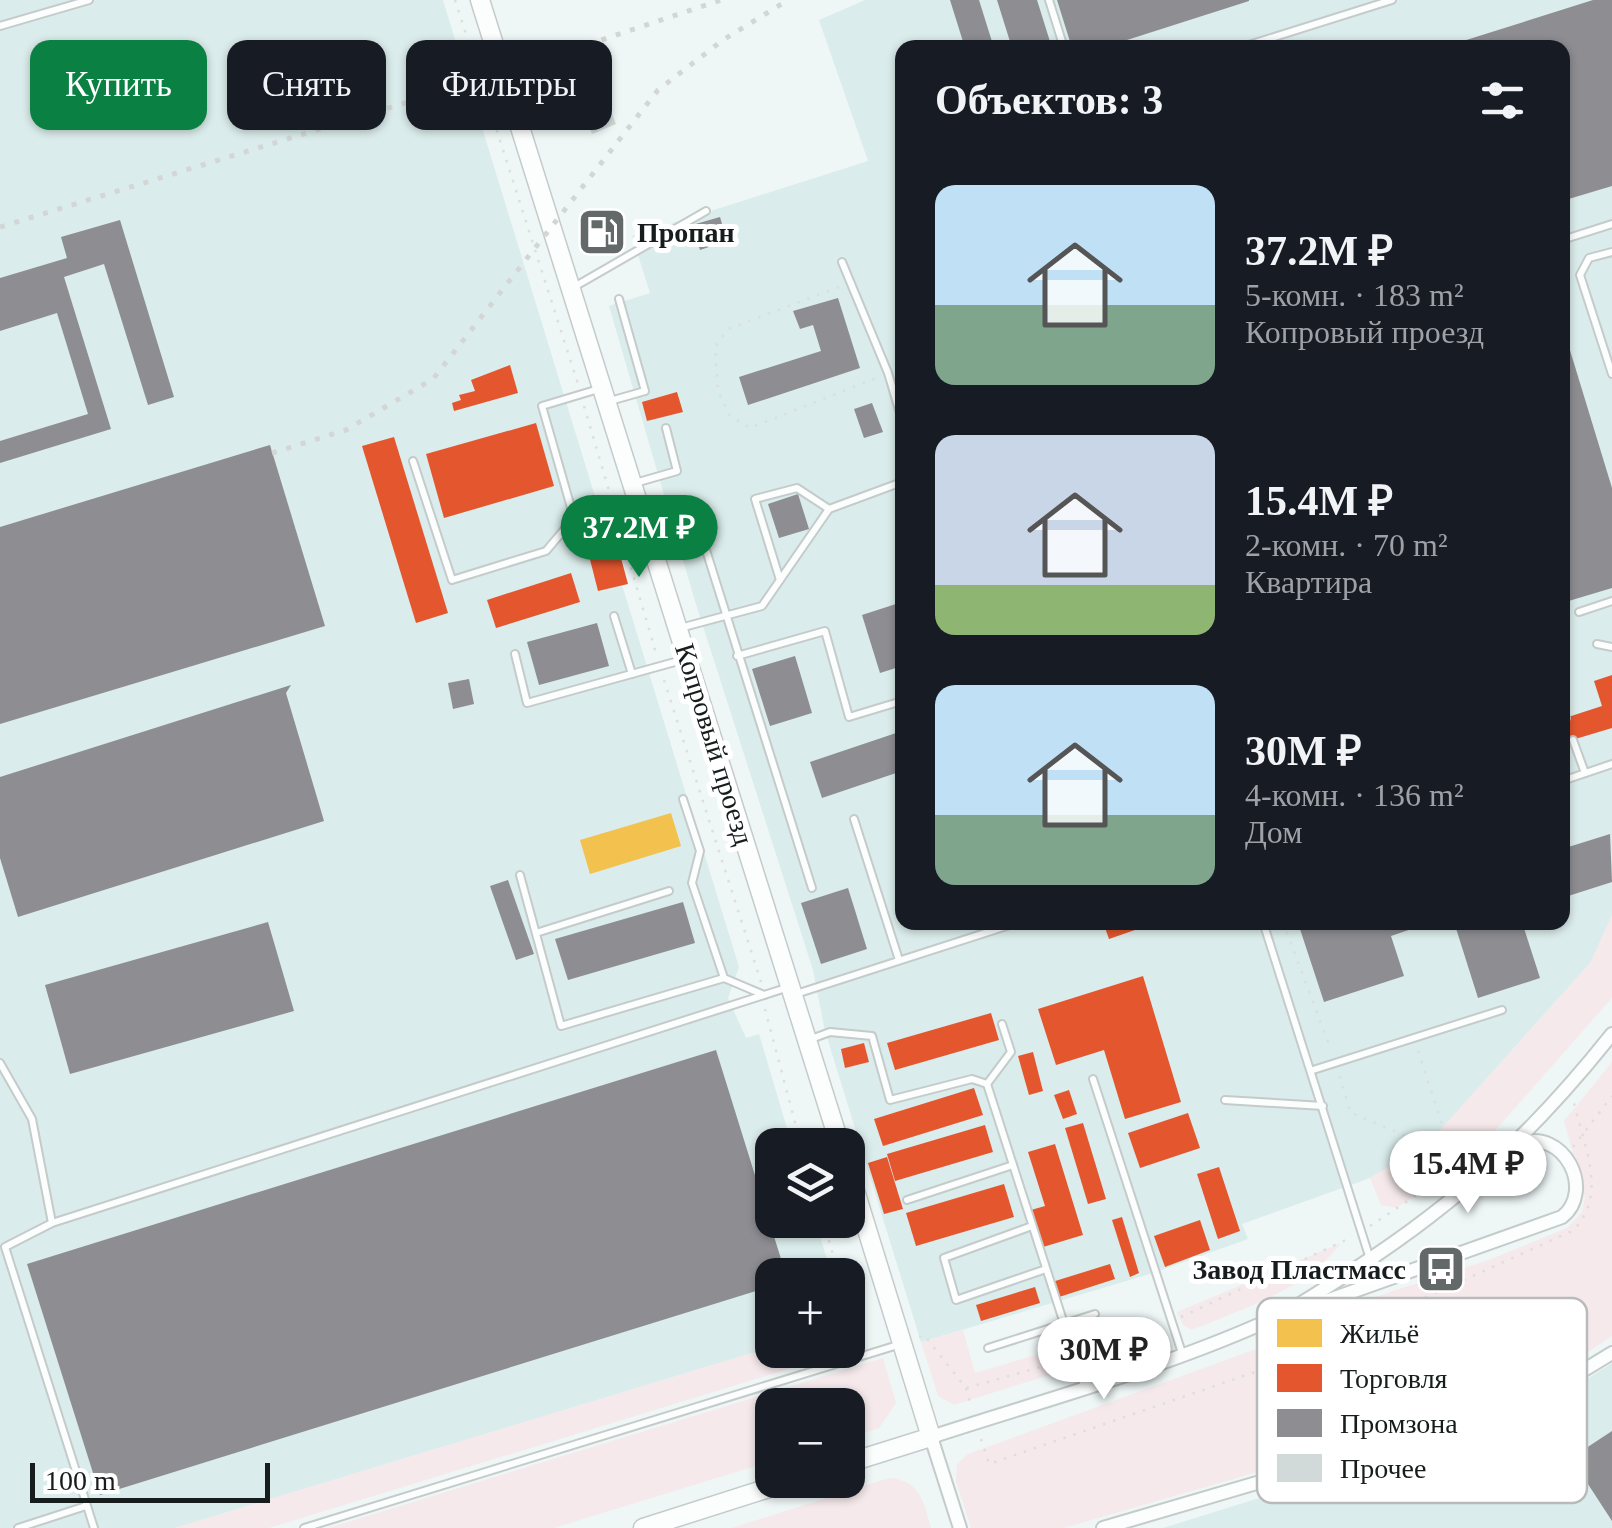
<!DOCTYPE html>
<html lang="ru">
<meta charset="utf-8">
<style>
:root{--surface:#171b24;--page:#20242c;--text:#f1f3f6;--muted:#9ea1a6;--accent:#0b8043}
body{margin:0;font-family:Georgia,serif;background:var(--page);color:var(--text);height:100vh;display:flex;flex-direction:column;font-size:38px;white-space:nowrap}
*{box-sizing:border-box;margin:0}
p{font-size:32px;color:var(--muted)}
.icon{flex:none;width:55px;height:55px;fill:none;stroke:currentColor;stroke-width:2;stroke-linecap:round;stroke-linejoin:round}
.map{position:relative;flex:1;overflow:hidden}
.sheet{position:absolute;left:895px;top:40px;width:675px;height:890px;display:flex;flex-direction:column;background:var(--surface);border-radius:20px;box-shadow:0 2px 8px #0004}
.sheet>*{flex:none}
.hud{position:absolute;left:30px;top:40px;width:715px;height:90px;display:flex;gap:20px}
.tools{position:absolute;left:755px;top:1128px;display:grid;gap:20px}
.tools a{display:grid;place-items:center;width:110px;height:110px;border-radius:20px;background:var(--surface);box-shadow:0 2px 8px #0004;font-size:50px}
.scale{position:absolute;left:30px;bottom:25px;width:240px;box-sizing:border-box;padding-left:10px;border:5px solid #161d1c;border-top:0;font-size:28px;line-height:35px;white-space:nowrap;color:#161d1c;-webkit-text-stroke:8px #fff;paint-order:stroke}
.price{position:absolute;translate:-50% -85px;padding:0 22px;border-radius:35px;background:#fff;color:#222;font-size:32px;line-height:65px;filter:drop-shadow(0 2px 5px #0008)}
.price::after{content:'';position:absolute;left:50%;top:60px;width:30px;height:22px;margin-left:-15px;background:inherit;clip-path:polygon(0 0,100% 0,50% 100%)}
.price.current{background:var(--accent);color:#fff}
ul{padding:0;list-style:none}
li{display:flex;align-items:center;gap:30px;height:250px;padding:0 40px}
li span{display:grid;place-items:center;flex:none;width:280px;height:200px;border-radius:20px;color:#555}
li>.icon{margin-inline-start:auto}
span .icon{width:120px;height:120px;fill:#fffc;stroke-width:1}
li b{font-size:42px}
h2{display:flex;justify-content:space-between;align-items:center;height:120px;padding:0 40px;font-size:42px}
.pill{padding:0 35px;border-radius:20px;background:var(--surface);box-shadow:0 2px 8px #0004;font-size:35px;line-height:90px}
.pill.current{background:var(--accent);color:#fff}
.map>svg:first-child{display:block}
</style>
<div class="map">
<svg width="1612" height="1528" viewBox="0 0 1612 1528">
<rect width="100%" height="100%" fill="#eef7f6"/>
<g fill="#daeceb" fill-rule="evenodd">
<polygon points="0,0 443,0 739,967 728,998 746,1038 759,1034 792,1145 772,1145 772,1220 815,1220 832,1275 772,1275 772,1347 175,1528 0,1528"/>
<path d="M 865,0 L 1612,0 L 1612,915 L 1591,962 L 1428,1144 L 1370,1178 L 1242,1224 L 1248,1239 L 1153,1273 L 921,1342 L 825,1031 L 813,970 L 695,601 L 609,306 L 650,293 L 632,236 L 868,161 L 819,20 ZM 902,48 L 1562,48 L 1562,922 L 902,922 Z"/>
<polygon points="1612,1363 1612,1528 1163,1528 1537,1411"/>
</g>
<g fill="#f5e9eb">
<polygon points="1612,915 1612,998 1492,1134 1444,1177 1396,1208 1381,1205 1370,1178 1428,1144 1591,962"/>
<polygon points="1612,1062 1612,1336 1524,1395 1064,1528 971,1528 956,1481 957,1464 968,1454 1267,1345 1320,1315 1491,1259 1567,1228 1582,1212 1585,1198 1564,1121"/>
<path d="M 1341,1243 C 1306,1290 1244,1308 1192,1330 L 1183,1325 L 1177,1312 Z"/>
<polygon points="1132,1327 1136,1340 1132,1350 1084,1360 1079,1343"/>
<polygon points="963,1330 975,1373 1059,1348 1064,1359 1062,1371 954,1405 938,1396 921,1342"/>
<polygon points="772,1347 832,1350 828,1357 269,1528 175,1528"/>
<polygon points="883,1358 896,1403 879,1428 848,1438 848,1405 772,1405 772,1461 554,1528 328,1528"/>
<path d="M 889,1478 C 920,1480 924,1502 931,1528 L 732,1528 Z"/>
</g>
<polygon fill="#f2c14e" points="671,813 681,846 590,874 580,840"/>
<g fill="#e4572e">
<polygon points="510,365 518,393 454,411 452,403 461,400 459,395 475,391 471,380"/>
<polygon points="677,392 683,412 647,421 642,402"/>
<polygon points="536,423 554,486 444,518 426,454"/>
<polygon points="394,437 448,613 416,623 362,446"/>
<polygon points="682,500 689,526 673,530 666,505"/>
<polygon points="611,521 628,584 598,591 582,528"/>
<polygon points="571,573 580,602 496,628 487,600"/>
<polygon points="1612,675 1612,728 1562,743 1562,719 1602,706 1594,681"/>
<polygon points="1103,922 1155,922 1155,923 1109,939"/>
<polygon points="1143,976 1181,1102 1125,1119 1104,1050 1056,1065 1038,1009"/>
<polygon points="991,1013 999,1040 895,1070 887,1043"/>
<polygon points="864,1043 869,1062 845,1068 841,1049"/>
<polygon points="1033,1052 1043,1091 1029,1095 1018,1056"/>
<polygon points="974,1088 983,1115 883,1146 874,1119"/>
<polygon points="1069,1090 1077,1114 1063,1119 1054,1095"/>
<polygon points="1188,1113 1200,1148 1140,1168 1128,1133"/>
<polygon points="1083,1123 1106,1199 1088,1204 1065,1128"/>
<polygon points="985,1125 993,1152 895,1181 887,1154"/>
<polygon points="1055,1144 1083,1235 1043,1247 1031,1210 1045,1206 1028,1152"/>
<polygon points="887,1157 903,1209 884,1214 868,1163"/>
<polygon points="1219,1167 1240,1231 1218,1239 1197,1174"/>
<polygon points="1004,1184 1014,1217 916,1246 906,1213"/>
<polygon points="1122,1217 1139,1273 1130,1277 1112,1220"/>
<polygon points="1200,1220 1210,1250 1165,1267 1154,1236"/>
<polygon points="1110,1264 1115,1279 1056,1298 1052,1282"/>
<polygon points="1035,1287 1040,1303 981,1321 976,1305"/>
</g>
<g fill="#8d8d92">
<polygon points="950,0 979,0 994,48 965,48"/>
<polygon points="997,0 1037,0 1052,48 1012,48"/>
<polygon points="1057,0 1249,0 1249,1 1102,48 1072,48"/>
<polygon points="1593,0 1612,0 1612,186 1562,201 1562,48 1444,47"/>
<polygon points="720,217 727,241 700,250 692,225"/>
<polygon points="120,220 174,397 148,405 104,264 64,277 111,429 0,463 0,441 88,414 57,313 0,331 0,278 67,258 61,237"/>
<polygon points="838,298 860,368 748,405 739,377 821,351 813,325 800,329 793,311"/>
<polygon points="1562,324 1612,488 1612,588 1562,603"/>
<polygon points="872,403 883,432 864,438 854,409"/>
<polygon points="270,445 325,626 0,724 0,527"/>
<polygon points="798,494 809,529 779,538 768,504"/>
<polygon points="902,602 902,666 880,673 862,615"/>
<polygon points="597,623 609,666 539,685 527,642"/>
<polygon points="795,656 812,713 770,726 752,669"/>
<polygon points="469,679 474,704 453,709 448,683"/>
<polygon points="291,685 286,693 324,821 18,917 0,858 0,777"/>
<polygon points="902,731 902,771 822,798 810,762"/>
<polygon points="1610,834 1612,882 1562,898 1562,849"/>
<polygon points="508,880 534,954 516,960 490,886"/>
<polygon points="848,888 867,949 821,964 801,903"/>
<polygon points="683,902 695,943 568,980 555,939"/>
<polygon points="268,922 294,1011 70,1074 45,985"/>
<polygon points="1309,922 1429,922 1429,923 1391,936 1404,976 1324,1002 1299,926"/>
<polygon points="1454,922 1522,922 1540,978 1478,998"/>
<polygon points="716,1050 786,1275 772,1275 772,1286 100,1495 27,1264"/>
<polygon points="1612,1431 1612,1521 1571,1458"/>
</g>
<polygon fill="#d2d9d9" points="604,94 616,124 592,134 580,103"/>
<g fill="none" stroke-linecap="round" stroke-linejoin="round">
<g stroke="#c4cbca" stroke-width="10">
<g id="service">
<polyline points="1049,0 1064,48"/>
<polyline points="0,26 89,0"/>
<polyline points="1239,48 1392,0"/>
<polyline points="1562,240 1612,224"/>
<polyline points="1612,252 1589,258 1580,275 1612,374"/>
<polyline points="842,262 888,373 902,420"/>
<polyline points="574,287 706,211"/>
<polyline points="610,401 645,391 619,299"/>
<polyline points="413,461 452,580 546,551 574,518 632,498"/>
<polyline points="635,483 677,471 666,428"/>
<polyline points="695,515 812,888"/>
<polyline points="574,518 542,406 602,388"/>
<polyline points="780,580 755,499 797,488 829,509"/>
<polyline points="1579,612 1612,601"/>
<polyline points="614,616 632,674"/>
<polyline points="680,628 762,606 829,509 902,482"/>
<polyline points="1597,644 1612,647"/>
<polyline points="515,654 527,703 682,660"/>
<polyline points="737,656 825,631 849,717 902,701"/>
<polyline points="1562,708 1566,718"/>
<polyline points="1573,740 1585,773"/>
<polyline points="1562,781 1612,764"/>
<polyline points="683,799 700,851 692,883 724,978 764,995"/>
<polyline points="854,819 899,960"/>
<polyline points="520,875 561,1026 724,978"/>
<polyline points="1263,922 1370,1259"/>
<polyline points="536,933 669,891"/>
<polyline points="796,994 1019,922"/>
<polyline points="811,1039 830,1032 872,1036 890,1100 972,1079 987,1084"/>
<polyline points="0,1063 32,1119 52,1223 5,1247 94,1528"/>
<polyline points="1313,1070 1502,1010"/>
<polyline points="1093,1079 1182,1353"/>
<polyline points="987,1084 1084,1386"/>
<polyline points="987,1084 1011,1052 1002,1024"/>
<polyline points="1225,1100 1323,1106"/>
<polyline points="907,1200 1013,1165"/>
<polyline points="52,1223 789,987"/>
<polyline points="1032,1226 944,1258 956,1300 1046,1269"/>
<polyline points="988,1348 1095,1314"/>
<polyline points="18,1528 86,1506"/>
<polyline points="304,1528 901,1344"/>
</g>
</g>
<g stroke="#c4cbca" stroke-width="16">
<g id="minor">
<path d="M 1298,1311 L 1562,1217 C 1596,1190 1563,1127 1520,1144"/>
<path d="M 960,1528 L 931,1437 C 1041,1401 1157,1370 1263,1323 C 1295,1309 1325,1288 1355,1269 C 1459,1202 1535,1131 1612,1034"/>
<polyline points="1103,1528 1530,1403 1612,1353"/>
</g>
</g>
<g stroke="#c4cbca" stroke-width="21">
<g id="secondary">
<polyline points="480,0 840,1145"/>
<polyline points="848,1168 931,1437 848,1463"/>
<polyline points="643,1528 794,1480"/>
</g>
</g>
<g stroke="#dddfdf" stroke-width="2.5" stroke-dasharray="2.5 8" stroke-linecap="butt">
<polyline points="455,0 578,384"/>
<polyline points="839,287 728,329 715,347 718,390 729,415 750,428 876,378"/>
<polyline points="584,406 610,494"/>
<polyline points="616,517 656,653"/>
<polyline points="664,680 761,982"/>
<polyline points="1283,922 1331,1050"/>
<polyline points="765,1009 801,1145"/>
<polyline points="1418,1051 1456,1167"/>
<polyline points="1340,1076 1350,1112 1452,1156"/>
<polyline points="1573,1147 1612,1096"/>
<polyline points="823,1220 839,1275"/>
<polyline points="1370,1226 1456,1169"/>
<polyline points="848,1305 853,1323 848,1341"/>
<polyline points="1181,1317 1350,1238"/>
<polyline points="919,1337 924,1335 966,1388 1066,1360"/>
<polyline points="1088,1353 1160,1326"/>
<polyline points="966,1388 971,1407"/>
<path d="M 981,1439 L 989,1464 L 1281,1363 L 1572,1231 C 1609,1197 1584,1147 1574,1103"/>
</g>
<use href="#service" stroke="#fcfefe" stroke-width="6"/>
<use href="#minor" stroke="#fcfefe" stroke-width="12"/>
<use href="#secondary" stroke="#fcfefe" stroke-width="18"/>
<g stroke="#d4d6d6" stroke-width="5" stroke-dasharray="5 10" stroke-linecap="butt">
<polyline points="0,227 506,72 721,0"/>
<polyline points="272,453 346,430 433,379 658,90 723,40 788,0"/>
</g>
</g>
<defs>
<g id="fuel-square" transform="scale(2.5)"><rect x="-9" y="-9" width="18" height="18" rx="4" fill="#626968" stroke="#fff"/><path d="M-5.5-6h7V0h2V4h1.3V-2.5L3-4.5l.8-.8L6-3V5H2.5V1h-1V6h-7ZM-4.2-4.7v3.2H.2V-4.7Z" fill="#fff"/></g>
<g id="bus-square" transform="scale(2.5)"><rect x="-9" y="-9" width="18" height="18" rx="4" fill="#626968" stroke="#fff"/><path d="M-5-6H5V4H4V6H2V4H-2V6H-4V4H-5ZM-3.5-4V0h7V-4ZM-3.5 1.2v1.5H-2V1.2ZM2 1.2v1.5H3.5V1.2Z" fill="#fff"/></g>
</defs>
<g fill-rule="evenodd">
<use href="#fuel-square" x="602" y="232"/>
<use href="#bus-square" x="1441" y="1269"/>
</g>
<g text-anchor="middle" stroke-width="10" stroke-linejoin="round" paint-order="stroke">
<g font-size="28" font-weight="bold" fill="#161d1c" stroke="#fff" text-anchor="start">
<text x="637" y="242">Пропан</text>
<text x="1406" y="1279" text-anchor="end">Завод Пластмасс</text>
</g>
<g font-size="28" fill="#161d1c" stroke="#fff">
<text transform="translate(715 744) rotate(73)" y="10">Копровый проезд</text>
</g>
</g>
<rect x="1257" y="1298" width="330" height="205" rx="15" fill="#fff" stroke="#b9bbbb" stroke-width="2.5"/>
<rect x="1277" y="1319" width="45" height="28" fill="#f2c14e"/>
<rect x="1277" y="1364" width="45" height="28" fill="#e4572e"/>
<rect x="1277" y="1409" width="45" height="28" fill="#8d8d92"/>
<rect x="1277" y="1454" width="45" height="28" fill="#d2d9d9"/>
<g font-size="28" fill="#161d1c">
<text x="1340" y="1343">Жильё</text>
<text x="1340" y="1388">Торговля</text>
<text x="1340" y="1433">Промзона</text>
<text x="1340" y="1478">Прочее</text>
</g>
</svg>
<div class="tools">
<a><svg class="icon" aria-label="layers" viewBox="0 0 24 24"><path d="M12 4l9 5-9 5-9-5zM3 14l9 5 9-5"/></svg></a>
<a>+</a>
<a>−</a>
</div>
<div class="scale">100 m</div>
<b class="price current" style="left:639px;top:580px">37.2M ₽</b>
<b class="price" style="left:1468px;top:1216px">15.4M ₽</b>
<b class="price" style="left:1104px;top:1402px">30M ₽</b>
<div class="hud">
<a class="pill current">Купить</a>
<a class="pill">Снять</a>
<a class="pill">Фильтры</a>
</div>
<section class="sheet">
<h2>Объектов: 3<svg class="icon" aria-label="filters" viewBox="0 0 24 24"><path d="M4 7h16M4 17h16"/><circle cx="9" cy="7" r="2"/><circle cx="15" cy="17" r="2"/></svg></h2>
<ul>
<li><span style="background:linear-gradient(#bfe0f5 60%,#7fa58c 0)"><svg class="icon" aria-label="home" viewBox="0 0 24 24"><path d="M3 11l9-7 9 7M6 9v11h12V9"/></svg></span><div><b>37.2M ₽</b><p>5-комн. · 183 m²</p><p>Копровый проезд</p></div></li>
<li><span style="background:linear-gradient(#c9d6e8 75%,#8fb573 0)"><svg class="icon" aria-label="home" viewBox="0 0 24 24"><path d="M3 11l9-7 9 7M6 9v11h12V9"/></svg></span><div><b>15.4M ₽</b><p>2-комн. · 70 m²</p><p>Квартира</p></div></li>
<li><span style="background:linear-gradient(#bfe0f5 65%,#7fa58c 0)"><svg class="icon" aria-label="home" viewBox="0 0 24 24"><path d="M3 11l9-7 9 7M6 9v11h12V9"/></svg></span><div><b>30M ₽</b><p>4-комн. · 136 m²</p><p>Дом</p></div></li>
</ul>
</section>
</div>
